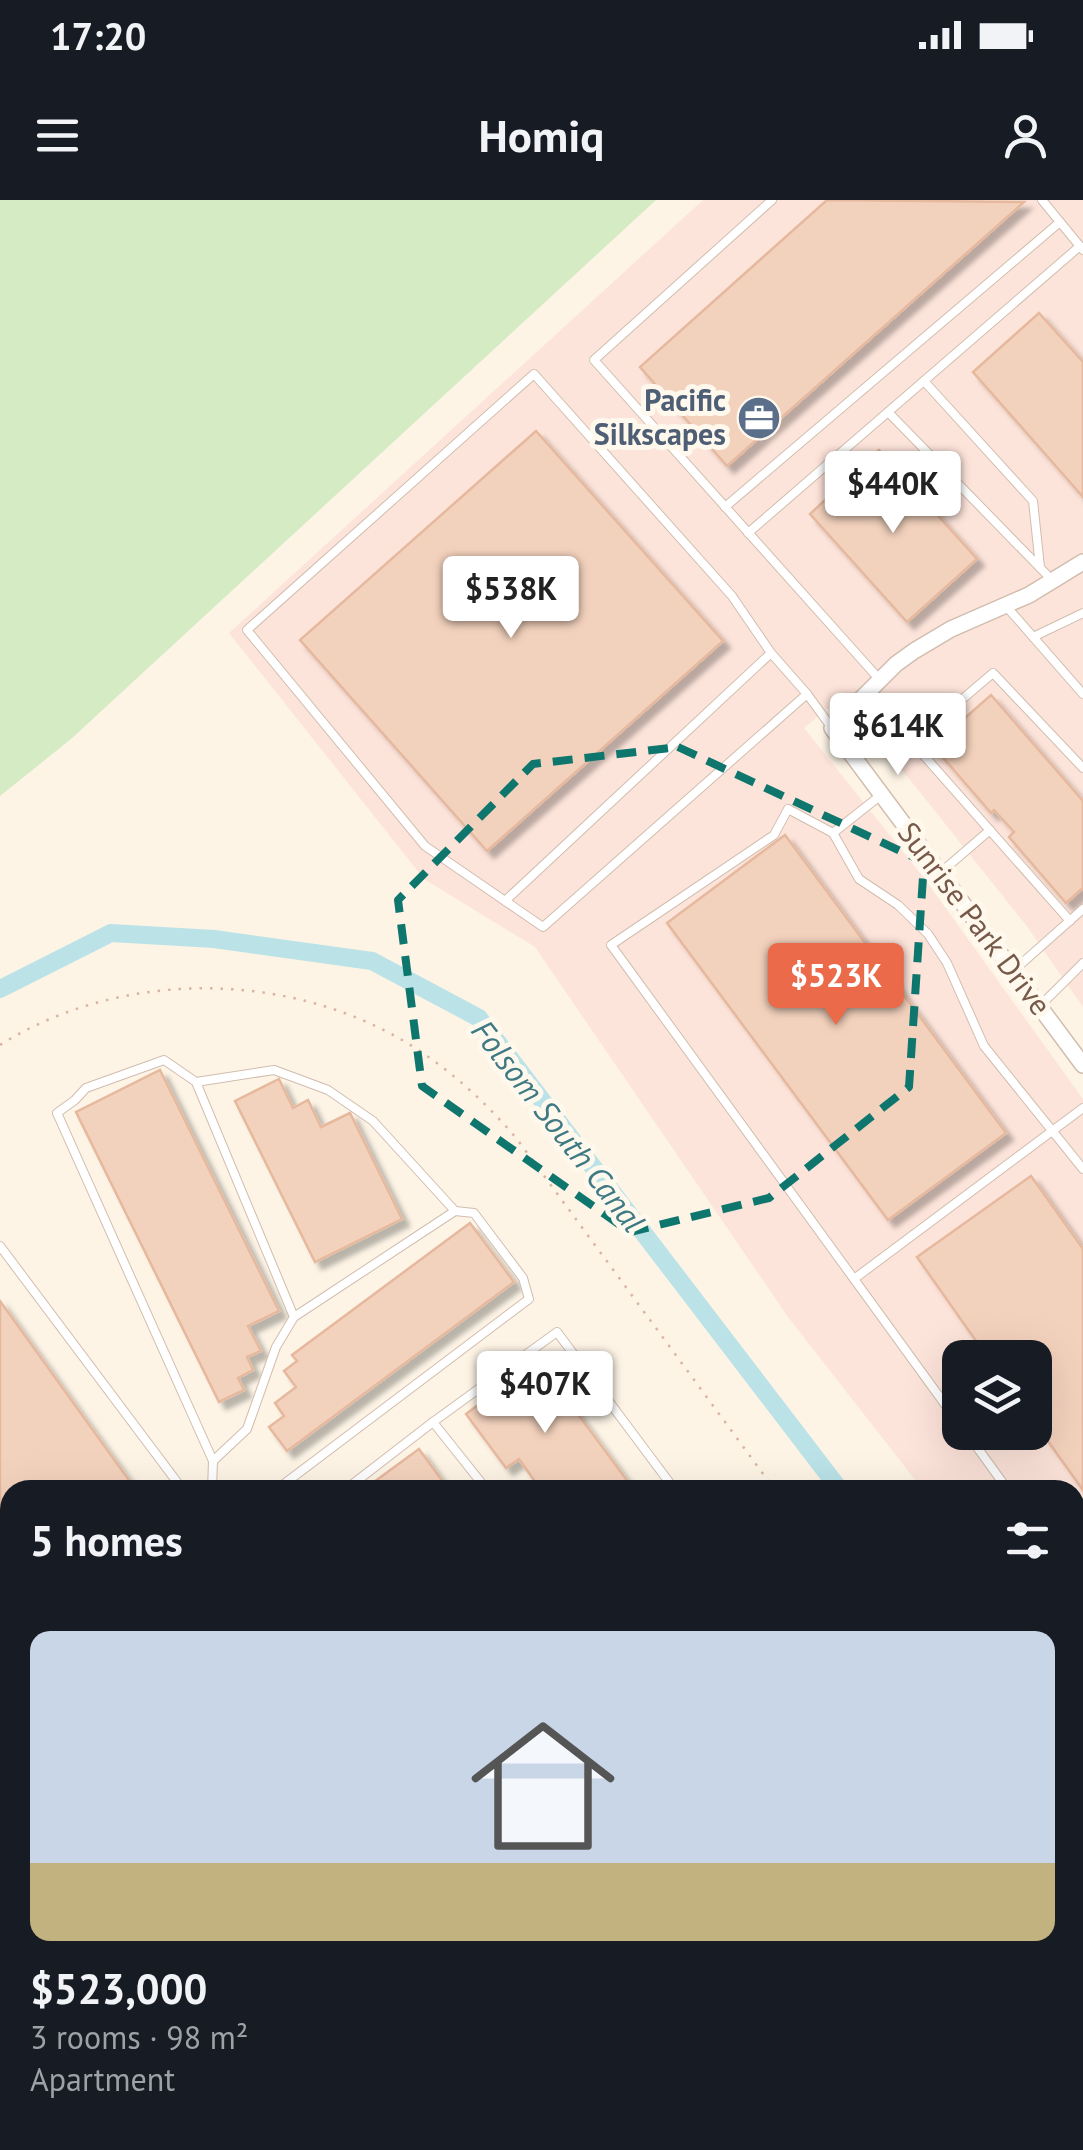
<!DOCTYPE html>
<meta charset="utf-8">
<style>
:root{--surface:#171b24;--page:#242831;--text:#f1f3f6;--muted:#9ea1a6;--accent:#ea6a49}
body{margin:0;font-family:"PT Sans",sans-serif;background:var(--page);color:var(--text);height:100vh;display:flex;flex-direction:column;font-size:38px;white-space:nowrap}
*{box-sizing:border-box;margin:0}
p{font-size:32px;color:var(--muted)}
.icon{flex:none;width:55px;height:55px;fill:none;stroke:currentColor;stroke-width:2;stroke-linecap:round;stroke-linejoin:round}
.map{position:relative;flex:1;overflow:hidden}
.details{position:absolute;left:0px;top:1280px;width:1085px;height:670px;display:flex;flex-direction:column;background:var(--surface);border-radius:30px 30px 0 0;box-shadow:0 10px 40px #0002}
.details>*{flex:none}
.fabs{position:absolute;left:942px;top:1140px;display:grid;gap:20px}
.fabs a{display:grid;place-items:center;width:110px;height:110px;border-radius:20px;background:var(--surface);box-shadow:0 10px 40px #0002;font-size:50px}
.price{position:absolute;translate:-50% -85px;padding:0 22px;border-radius:10px;background:#fff;color:#222;font-size:32px;line-height:65px;filter:drop-shadow(0 2px 5px #0008)}
.price::after{content:'';position:absolute;left:50%;top:60px;width:30px;height:22px;margin-left:-15px;background:inherit;clip-path:polygon(0 0,100% 0,50% 100%)}
.price.active{background:var(--accent);color:#fff}
ul{padding:0;list-style:none}
li{display:grid;align-content:center;gap:20px;height:530px;padding:0 30px}
li span{display:grid;place-items:center;height:310px;border-radius:20px;color:#555}
li>.icon{margin-inline-start:auto}
span .icon{width:180px;height:180px;fill:#fffc;stroke-width:1}
li b{font-size:42px}
h2{display:flex;justify-content:space-between;align-items:center;height:120px;padding:0 30px;font-size:42px}
.status{display:flex;justify-content:space-between;align-items:center;height:70px;padding:0 50px;background:var(--surface);direction:ltr}
.status svg{height:28px;fill:currentColor}
header{display:flex;justify-content:space-between;align-items:center;height:130px;padding:0 30px;background:var(--surface);font-size:45px;font-weight:800}
.map>svg:first-child{display:block}
</style>
<div class="status"><b>17:20</b><svg viewBox="0 0 49 12"><path d="M0 12V9h3v3zM5 12V6h3v6zM10 12V3h3v9zM15 12V0h3v12zM26 1h20v11H26zM47 4h2v5h-2z"/></svg></div>
<header><svg class="icon" aria-label="menu" viewBox="0 0 24 24"><path d="M4 6h16M4 12h16M4 18h16"/></svg>Homiq<svg class="icon" aria-label="person" viewBox="0 0 24 24"><circle cx="12" cy="8" r="4"/><path d="M4 21q1-7 8-7t8 7"/></svg></header>
<div class="map">
<svg width="1083" height="1950" viewBox="0 0 1083 1950">
<defs>
<filter id="shadow"><feDropShadow dx="7" dy="7" stdDeviation="2.5" flood-color="#0004"/></filter>
</defs>
<rect width="100%" height="100%" fill="#fdf4e6"/>
<g fill="#fde4da" fill-rule="evenodd">
<path d="M 703,0 L 1083,0 L 1083,807 L 1026,725 L 843,496 L 804,528 L 924,678 L 1083,899 L 1083,1496 L 1075,1485 L 1075,1290 L 923,1290 L 788,1117 L 535,747 L 424,679 L 229,433 ZM 960,1158 L 1035,1158 L 1035,1232 L 960,1232 Z"/>
<polygon points="605,1940 938,1940 924,1950 608,1950"/>
</g>
<polygon fill="#d5ebc4" points="0,0 656,0 71,539 0,596"/>
<g fill="none" stroke-linecap="round" stroke-linejoin="round">
<g stroke="#bae2e7" stroke-width="18">
<polyline points="0,789 111,733 214,739 372,761 479,818 840,1290"/>
<polyline points="1075,1597 1083,1608"/>
</g>
</g>
<g fill="#f3d2bd" stroke="#e6b89d" stroke-width="2.5" filter="url(#shadow)">
<polygon points="827,0 1024,2 727,266 640,167"/>
<polygon points="1039,113 1083,162 1083,297 973,172"/>
<polygon points="536,231 723,441 487,651 300,440"/>
<polygon points="879,250 977,359 907,422 810,314"/>
<polygon points="991,495 1083,601 1083,688 1066,703 1009,637 1014,632 994,610 991,613 933,546"/>
<polygon points="785,635 1006,933 888,1020 667,723"/>
<polygon points="160,870 279,1111 248,1126 261,1151 247,1157 253,1170 238,1178 244,1190 219,1202 76,912"/>
<polygon points="279,879 293,908 308,900 321,927 350,913 402,1019 315,1062 235,901"/>
<polygon points="1031,976 1083,1049 1083,1290 1035,1223 1035,1158 988,1158 917,1057"/>
<polygon points="470,1023 514,1082 287,1251 269,1227 284,1216 275,1203 296,1187 284,1171 297,1161 292,1155"/>
<polygon points="0,1101 136,1290 10,1290 10,1323 0,1309"/>
<polygon points="538,1160 634,1290 541,1290 519,1259 506,1268 466,1214"/>
<polygon points="419,1249 449,1290 363,1290"/>
<polygon points="10,1780 10,1890 0,1898 0,1787"/>
<polygon points="35,1940 126,1940 113,1950 22,1950"/>
<polygon points="287,1940 321,1940 328,1950 274,1950"/>
<polygon points="454,1940 528,1940 515,1950 461,1950"/>
</g>
<g fill="none" stroke-linecap="round" stroke-linejoin="round">
<g stroke="#d1bdae" stroke-width="10">
<g id="lane">
<polyline points="772,0 594,160 880,480"/>
<polyline points="1042,0 1083,50"/>
<polyline points="924,181 1033,301 1040,367"/>
<polyline points="888,212 1052,380"/>
<polyline points="725,307 1060,22"/>
<polyline points="748,333 1080,46"/>
<polyline points="1006,406 1083,494"/>
<polyline points="1033,437 1083,413"/>
<polyline points="771,453 807,494"/>
<polyline points="833,633 859,679 898,705 928,734 947,763 984,846 1083,969"/>
<polyline points="940,673 990,630"/>
<path d="M 505,701 L 771,453 L 732,396 L 534,174 L 247,430 L 425,646 C 464,673 504,700 543,727 L 807,494 L 832,528"/>
<polyline points="1070,721 912,542 993,473 1083,568"/>
<polyline points="1013,771 1083,709"/>
<polyline points="1039,807 1083,763"/>
<polyline points="196,882 164,860 86,888 75,900 57,913 213,1261"/>
<polyline points="0,1046 183,1290"/>
<polyline points="854,1079 611,745 774,635 788,609 833,633 881,595"/>
<polyline points="960,1225 854,1079 1083,908"/>
<polyline points="966,1232 1008,1290"/>
<polyline points="212,1290 213,1261 247,1229 276,1147 294,1117 455,1011 373,921 328,890 274,870 196,882 294,1117"/>
<polyline points="276,1290 529,1099 523,1078 474,1013 455,1011"/>
<polyline points="345,1290 433,1222"/>
<polyline points="487,1290 433,1222 557,1132 675,1290"/>
<polyline points="0,1359 10,1373"/>
<polyline points="1075,1362 1083,1357"/>
<polyline points="1083,1382 1077,1386 1083,1395"/>
<polyline points="0,1420 10,1433"/>
<polyline points="0,1617 10,1610"/>
<polyline points="0,1755 10,1747"/>
<polyline points="0,1937 10,1929"/>
<polyline points="439,1940 446,1950"/>
<polyline points="645,1940 647,1950"/>
<polyline points="709,1940 714,1948"/>
<polyline points="772,1940 779,1950"/>
<polyline points="886,1940 894,1950"/>
<polyline points="146,1950 159,1940"/>
<polyline points="241,1950 254,1940"/>
<polyline points="385,1950 398,1940"/>
<polyline points="844,1950 858,1940"/>
</g>
</g>
<g stroke="#d1bdae" stroke-width="18">
<polyline id="street" points="1083,362 1029,395 951,429 914,451 896,464 832,528 1083,865"/>
</g>
<g stroke="#d4bdac" stroke-width="25">
<g id="secondary">
<polyline points="0,1456 10,1449"/>
<polyline points="572,1940 573,1950"/>
</g>
</g>
<g stroke="#dcd4d0" stroke-width="28">
<g id="primary">
<polyline points="1075,1857 1083,1851"/>
<polyline points="1075,1905 1083,1899"/>
<polyline points="951,1950 964,1940"/>
<polyline points="1013,1950 1027,1940"/>
</g>
</g>
<g stroke="#d8b5a0" stroke-width="2.5" stroke-dasharray="2.5 8" stroke-linecap="butt">
<path d="M 0,845 C 116,772 275,770 395,836 C 442,862 482,898 517,939 L 775,1290"/>
<polyline points="1075,1699 1083,1726"/>
</g>
<use href="#lane" stroke="#fff" stroke-width="8"/>
<use href="#street" stroke="#fff" stroke-width="15"/>
<use href="#secondary" stroke="#fff" stroke-width="22"/>
<use href="#primary" stroke="#fdd89d" stroke-width="25"/>
</g>
<path fill="none" stroke="#0f766e" stroke-width="8" stroke-dasharray="20 12" stroke-linejoin="round" d="M 678,547 L 924,662 L 909,887 L 769,998 L 630,1032 L 422,886 L 398,700 L 533,564 Z"/>
<defs>
<g id="office-disc" transform="scale(2.25)"><circle r="9.5" fill="#5c6f8a" stroke="#fff8ed"/><path d="M-6-3h4V-5.5h4V-3h4V5H-6ZM-1-4.5V-3h2v-1.5ZM-6 0V1H6V0Z" fill="#fff"/></g>
</defs>
<g fill-rule="evenodd">
<use href="#office-disc" x="759" y="218"/>
</g>
<g text-anchor="middle" stroke-width="10" stroke-linejoin="round" paint-order="stroke">
<g font-size="30" font-weight="bold" fill="#4e5e75" stroke="#fff8ed" text-anchor="end">
<text x="726" y="211">Pacific<tspan x="726" dy="34">Silkscapes</tspan></text>
</g>
<g font-size="30" fill="#77594a" stroke="#fff8ed">
<text transform="translate(974 719) rotate(53)" y="10">Sunrise Park Drive</text>
</g>
<g font-size="32" font-style="italic" fill="#3f7a84" stroke="#fff8ed">
<text transform="translate(558 926) rotate(52)" y="11">Folsom South Canal</text>
</g>
</g>
</svg>
<div class="fabs">
<a><svg class="icon" aria-label="layers" viewBox="0 0 24 24"><path d="M12 4l9 5-9 5-9-5zM3 14l9 5 9-5"/></svg></a>
</div>
<b class="price" style="left:893px;top:336px">$440K</b>
<b class="price" style="left:511px;top:441px">$538K</b>
<b class="price" style="left:898px;top:578px">$614K</b>
<b class="price active" style="left:836px;top:828px">$523K</b>
<b class="price" style="left:545px;top:1236px">$407K</b>
<section class="details">
<h2>5 homes<svg class="icon" aria-label="filters" viewBox="0 0 24 24"><path d="M4 7h16M4 17h16"/><circle cx="9" cy="7" r="2"/><circle cx="15" cy="17" r="2"/></svg></h2>
<ul>
<li><span style="background:linear-gradient(#c9d6e8 75%,#c2b280 0)"><svg class="icon" aria-label="home" viewBox="0 0 24 24"><path d="M3 11l9-7 9 7M6 9v11h12V9"/></svg></span><div><b>$523,000</b><p>3 rooms · 98 m²</p><p>Apartment</p></div></li>
</ul>
</section>
</div>
